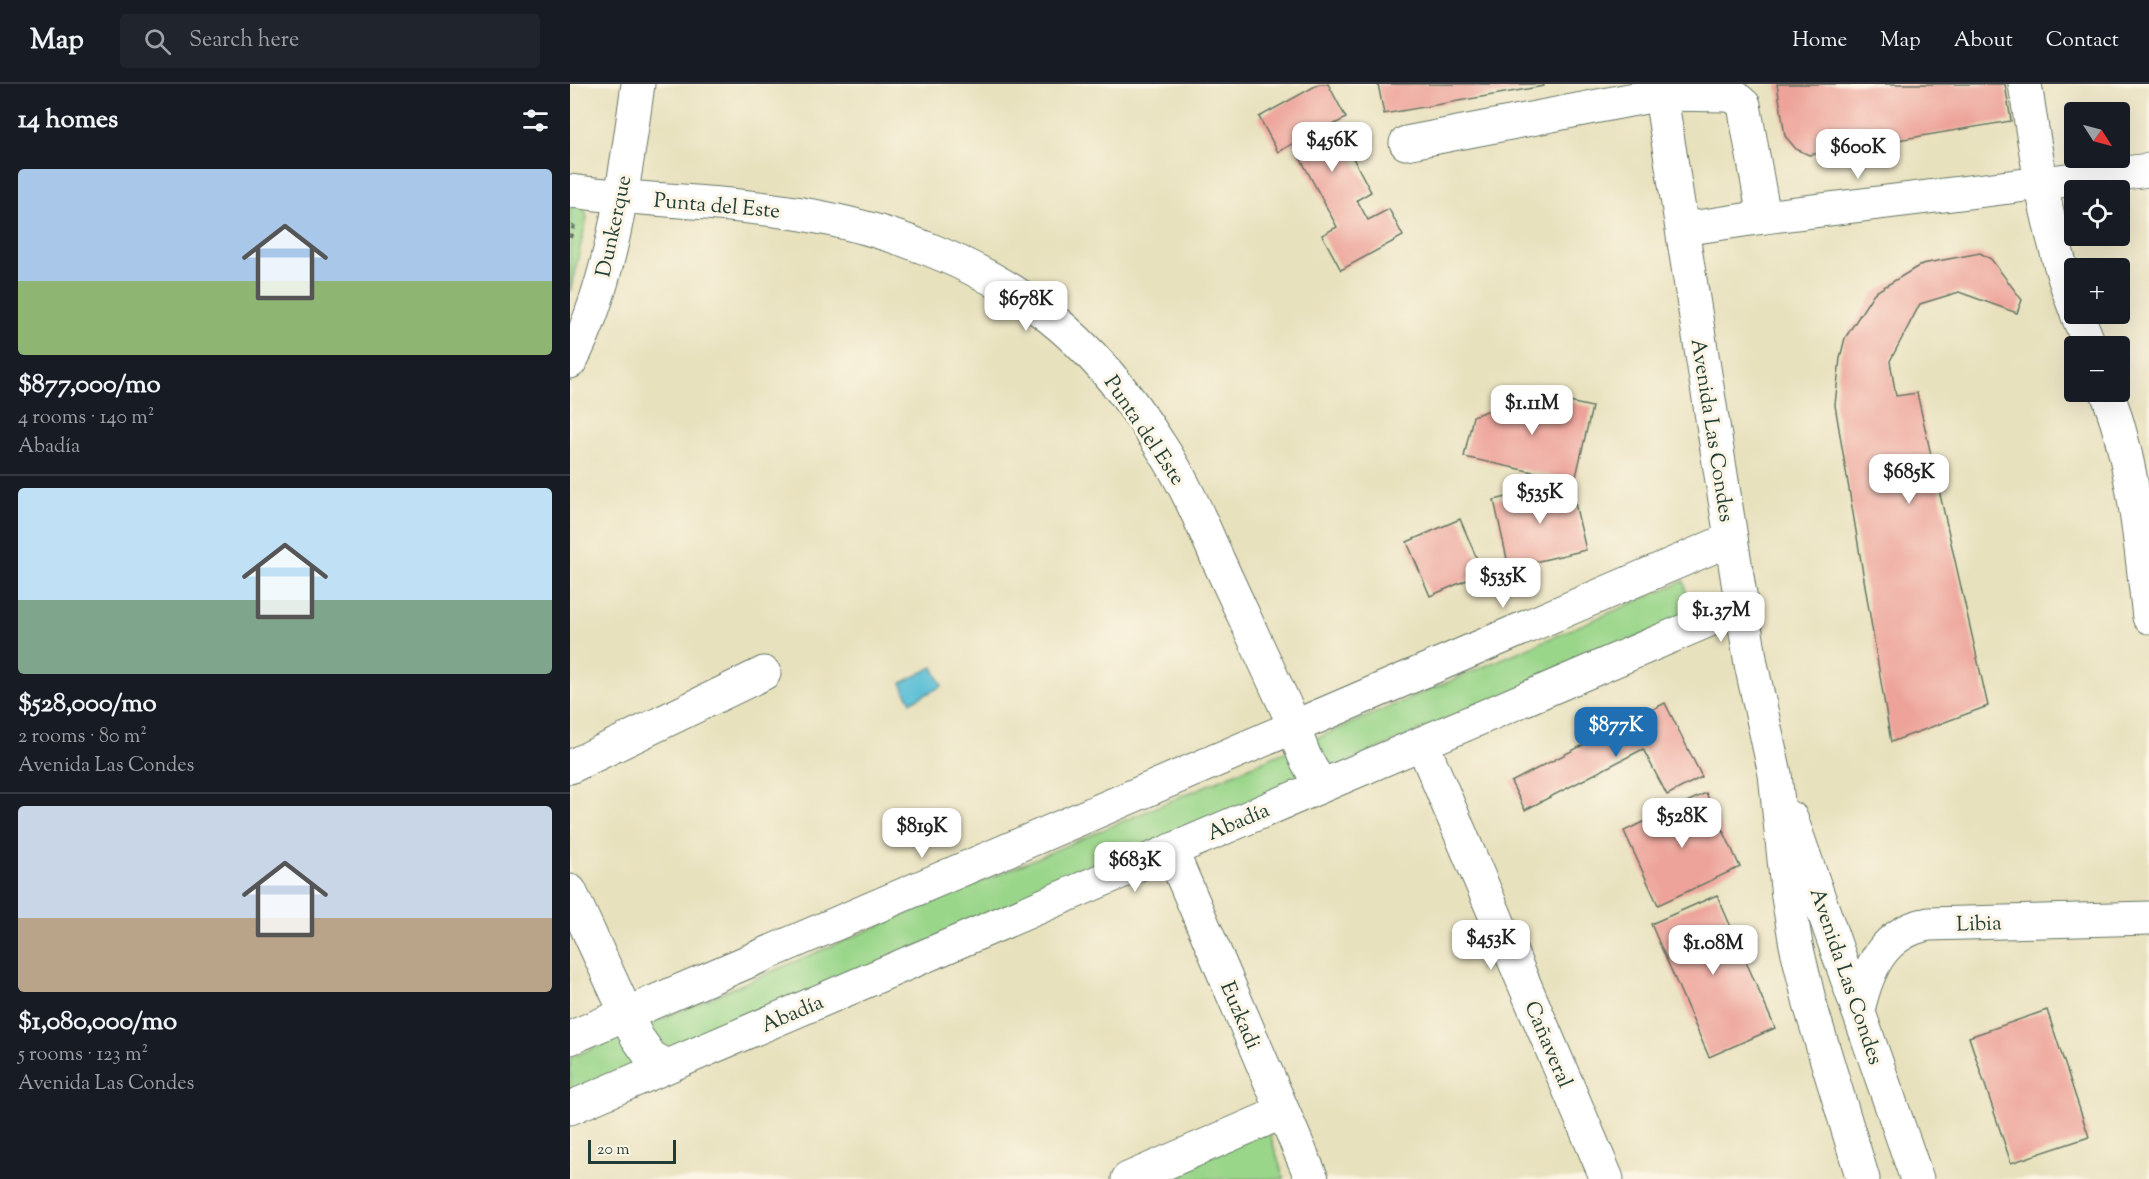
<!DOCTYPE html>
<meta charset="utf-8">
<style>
:root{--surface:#171b24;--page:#20242c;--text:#f1f3f6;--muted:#9ea1a6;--line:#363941;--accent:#1f6fb2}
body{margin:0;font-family:"Sorts Mill Goudy",serif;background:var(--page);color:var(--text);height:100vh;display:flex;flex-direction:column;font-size:22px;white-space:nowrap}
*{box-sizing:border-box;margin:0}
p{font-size:20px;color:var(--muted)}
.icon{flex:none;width:33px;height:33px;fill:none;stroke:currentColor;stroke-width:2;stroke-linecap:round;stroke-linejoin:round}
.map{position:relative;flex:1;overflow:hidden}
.details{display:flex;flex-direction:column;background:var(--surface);width:570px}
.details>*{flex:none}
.needle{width:39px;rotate:126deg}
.controls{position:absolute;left:1494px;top:18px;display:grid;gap:12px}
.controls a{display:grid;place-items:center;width:66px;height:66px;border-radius:6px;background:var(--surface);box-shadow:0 6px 24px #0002;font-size:30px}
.scale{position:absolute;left:18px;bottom:15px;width:88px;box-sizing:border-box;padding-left:6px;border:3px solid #1f3d34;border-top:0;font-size:16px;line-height:21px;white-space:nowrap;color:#1f3d34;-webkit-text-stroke:4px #fcf5e5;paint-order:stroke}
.price{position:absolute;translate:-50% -51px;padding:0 14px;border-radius:12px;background:#fff;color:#222;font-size:20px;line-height:39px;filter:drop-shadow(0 2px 3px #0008)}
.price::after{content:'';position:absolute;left:50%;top:36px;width:18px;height:14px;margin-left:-9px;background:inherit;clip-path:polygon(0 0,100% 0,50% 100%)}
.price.selected{background:var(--accent);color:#fff}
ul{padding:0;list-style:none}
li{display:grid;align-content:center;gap:12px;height:318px;padding:0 18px}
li+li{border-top:2px solid var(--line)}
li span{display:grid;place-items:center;height:186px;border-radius:6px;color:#555}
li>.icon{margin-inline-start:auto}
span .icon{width:108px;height:108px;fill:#fffc;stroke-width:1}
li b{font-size:26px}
h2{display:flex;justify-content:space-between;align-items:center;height:72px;padding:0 18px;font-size:26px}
header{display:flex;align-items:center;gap:36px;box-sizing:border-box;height:84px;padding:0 30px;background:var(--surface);border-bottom:2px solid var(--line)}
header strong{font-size:28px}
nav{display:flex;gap:33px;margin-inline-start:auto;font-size:21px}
.search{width:420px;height:54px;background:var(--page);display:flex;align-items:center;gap:15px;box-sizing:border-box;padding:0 21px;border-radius:6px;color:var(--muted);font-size:22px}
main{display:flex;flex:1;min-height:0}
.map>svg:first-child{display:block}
</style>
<header>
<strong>Map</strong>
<div class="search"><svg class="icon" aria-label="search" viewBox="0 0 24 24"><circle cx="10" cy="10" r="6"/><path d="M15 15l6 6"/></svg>Search here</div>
<nav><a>Home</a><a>Map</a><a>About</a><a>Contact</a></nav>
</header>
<main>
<section class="details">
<h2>14 homes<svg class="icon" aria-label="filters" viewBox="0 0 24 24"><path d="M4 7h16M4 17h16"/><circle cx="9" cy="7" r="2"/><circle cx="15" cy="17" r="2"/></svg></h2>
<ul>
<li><span style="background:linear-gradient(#a9c7e8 60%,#8fb573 0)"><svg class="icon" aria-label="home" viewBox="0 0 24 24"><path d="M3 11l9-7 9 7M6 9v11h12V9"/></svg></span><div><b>$877,000/mo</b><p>4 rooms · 140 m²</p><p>Abadía</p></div></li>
<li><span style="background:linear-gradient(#bfe0f5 60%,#7fa58c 0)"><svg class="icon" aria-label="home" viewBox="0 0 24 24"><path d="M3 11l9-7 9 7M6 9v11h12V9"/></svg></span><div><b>$528,000/mo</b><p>2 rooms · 80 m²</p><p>Avenida Las Condes</p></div></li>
<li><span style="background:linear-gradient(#c9d6e8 60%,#b9a48a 0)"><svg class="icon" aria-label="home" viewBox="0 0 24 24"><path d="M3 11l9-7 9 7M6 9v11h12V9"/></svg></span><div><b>$1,080,000/mo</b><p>5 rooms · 123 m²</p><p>Avenida Las Condes</p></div></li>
</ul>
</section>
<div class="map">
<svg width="1579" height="1095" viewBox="0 0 1579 1095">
<rect width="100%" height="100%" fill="#fcf5e5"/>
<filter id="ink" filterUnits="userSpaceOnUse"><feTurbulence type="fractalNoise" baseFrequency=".0167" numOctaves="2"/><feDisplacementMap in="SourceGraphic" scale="12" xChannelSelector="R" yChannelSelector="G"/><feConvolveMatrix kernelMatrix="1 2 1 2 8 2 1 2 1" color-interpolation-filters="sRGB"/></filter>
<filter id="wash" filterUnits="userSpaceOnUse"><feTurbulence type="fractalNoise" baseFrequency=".008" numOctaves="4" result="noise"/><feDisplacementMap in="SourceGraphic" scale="24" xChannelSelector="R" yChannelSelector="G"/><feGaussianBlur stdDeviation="1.35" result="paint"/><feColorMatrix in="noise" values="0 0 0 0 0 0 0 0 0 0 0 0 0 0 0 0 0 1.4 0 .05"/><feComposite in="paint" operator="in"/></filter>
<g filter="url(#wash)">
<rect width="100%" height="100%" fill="#e8e1be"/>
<g fill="#9ad68a" stroke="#5c8a5f" stroke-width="1.5">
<path d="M 0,113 C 10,119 15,122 17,134 L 0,208 Z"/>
<polygon points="1114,497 1120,531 0,1011 0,974"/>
<polygon points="698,1044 714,1095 579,1095"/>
</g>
<polygon fill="#58bed6" stroke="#3c7e85" stroke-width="1.5" points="363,583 372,602 341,618 331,599"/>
<g id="blocks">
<g fill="#eda39a">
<polygon points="749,0 758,0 776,34 757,44 759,48 767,44 801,108 787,116 798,136 819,125 833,152 771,186 752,151 767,143 727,68 739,61 735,53 708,68 689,33"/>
<polygon points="808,0 973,0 974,2 814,30"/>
<polygon points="1207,0 1435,0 1441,37 1239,71 1226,65 1215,52"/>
<polygon points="1410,169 1421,175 1452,216 1447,229 1389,208 1350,220 1320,277 1326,312 1347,309 1418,622 1321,658 1265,321 1270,274 1275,254 1304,209 1352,180"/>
<polygon points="963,310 1022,323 1005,397 894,373 903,332"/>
<polygon points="1000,398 1016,466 939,484 924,416"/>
<polygon points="890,435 913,489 860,512 837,458"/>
<polygon points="1095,619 1132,693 1097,711 1073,665 955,726 941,698"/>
<polygon points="1136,709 1170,783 1088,821 1054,747"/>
<polygon points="1147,811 1205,944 1139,973 1081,840"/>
<polygon points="1477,926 1519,1053 1441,1079 1399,953"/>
</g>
</g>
</g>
<g filter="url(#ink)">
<use href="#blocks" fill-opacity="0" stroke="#657664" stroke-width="1.5"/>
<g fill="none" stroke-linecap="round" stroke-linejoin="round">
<g stroke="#657664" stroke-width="35">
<g id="minor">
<path d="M 1455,0 C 1467,76 1477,150 1504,222"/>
<polyline points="836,59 1091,10 1157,11 1165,13 1174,21 1194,133"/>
<path d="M 0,107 C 77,117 155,117 232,130 C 317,144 408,178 477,231 C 522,266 560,313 590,361 C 614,397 631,437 648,476 C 674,532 699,587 725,643 C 730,666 738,684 753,701"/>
<polyline points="1113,145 1194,133 1579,86"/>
<polyline points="1507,230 1520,262"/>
<path d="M 0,278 C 42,201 56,87 68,0"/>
<path d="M 1537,308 C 1564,380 1570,457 1579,533"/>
<polyline points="852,659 1037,1095"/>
<polyline points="0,683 194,589"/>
<polyline points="601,766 742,1095"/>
<polyline points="0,807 67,953 81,973 97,982"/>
<path d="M 1288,926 C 1298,884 1313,848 1359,840 L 1579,834"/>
<polyline points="0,954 1161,455"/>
<polyline points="0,1024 1172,522"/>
<polyline points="558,1095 713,1028"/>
</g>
</g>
<g stroke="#657664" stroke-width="35">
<g id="major">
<polyline points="1089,0 1181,580 1205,690 1218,813 1226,861 1241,924 1293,1095"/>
<polyline points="1221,734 1347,1095"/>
</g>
</g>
<polyline stroke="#657664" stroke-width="4" stroke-dasharray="4.5 4.5" stroke-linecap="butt" points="0,154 5,138"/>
<use href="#minor" stroke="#fff" stroke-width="33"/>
<use href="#major" stroke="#fff" stroke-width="33"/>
</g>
</g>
<g text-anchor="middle" stroke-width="6" stroke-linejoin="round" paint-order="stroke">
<g font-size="21" fill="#1f3d34" stroke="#fcf5e5">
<text transform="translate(147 121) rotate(5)" y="7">Punta del Este</text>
<text transform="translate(43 142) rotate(-78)" y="7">Dunkerque</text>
<text transform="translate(575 346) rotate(56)" y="7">Punta del Este</text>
<text transform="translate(1143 346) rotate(81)" y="7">Avenida Las Condes</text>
<text transform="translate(668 737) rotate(-23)" y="7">Abadía</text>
<text transform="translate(1409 839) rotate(-2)" y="7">Libia</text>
<text transform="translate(1277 892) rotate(71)" y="7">Avenida Las Condes</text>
<text transform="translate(222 929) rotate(-23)" y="7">Abadía</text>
<text transform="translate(671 931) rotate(67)" y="7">Euzkadi</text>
<text transform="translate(979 960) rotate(67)" y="7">Cañaveral</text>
</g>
</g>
</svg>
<div class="controls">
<a><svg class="needle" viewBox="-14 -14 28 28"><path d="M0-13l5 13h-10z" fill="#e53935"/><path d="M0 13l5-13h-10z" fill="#9ea1a6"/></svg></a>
<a><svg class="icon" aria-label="locate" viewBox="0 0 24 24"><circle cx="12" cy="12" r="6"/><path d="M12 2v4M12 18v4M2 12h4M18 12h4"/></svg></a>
<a>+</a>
<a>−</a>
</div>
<div class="scale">20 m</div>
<b class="price" style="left:762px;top:89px">$456K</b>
<b class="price" style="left:1288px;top:96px">$600K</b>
<b class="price" style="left:456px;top:248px">$678K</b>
<b class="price" style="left:962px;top:352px">$1.11M</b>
<b class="price" style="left:1339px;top:421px">$685K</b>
<b class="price" style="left:970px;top:441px">$535K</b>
<b class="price" style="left:933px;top:525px">$535K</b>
<b class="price" style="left:1151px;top:559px">$1.37M</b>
<b class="price selected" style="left:1046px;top:674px">$877K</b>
<b class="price" style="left:1112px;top:765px">$528K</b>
<b class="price" style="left:352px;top:775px">$819K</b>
<b class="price" style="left:565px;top:809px">$683K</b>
<b class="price" style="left:921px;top:887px">$453K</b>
<b class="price" style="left:1143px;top:892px">$1.08M</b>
</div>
</main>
